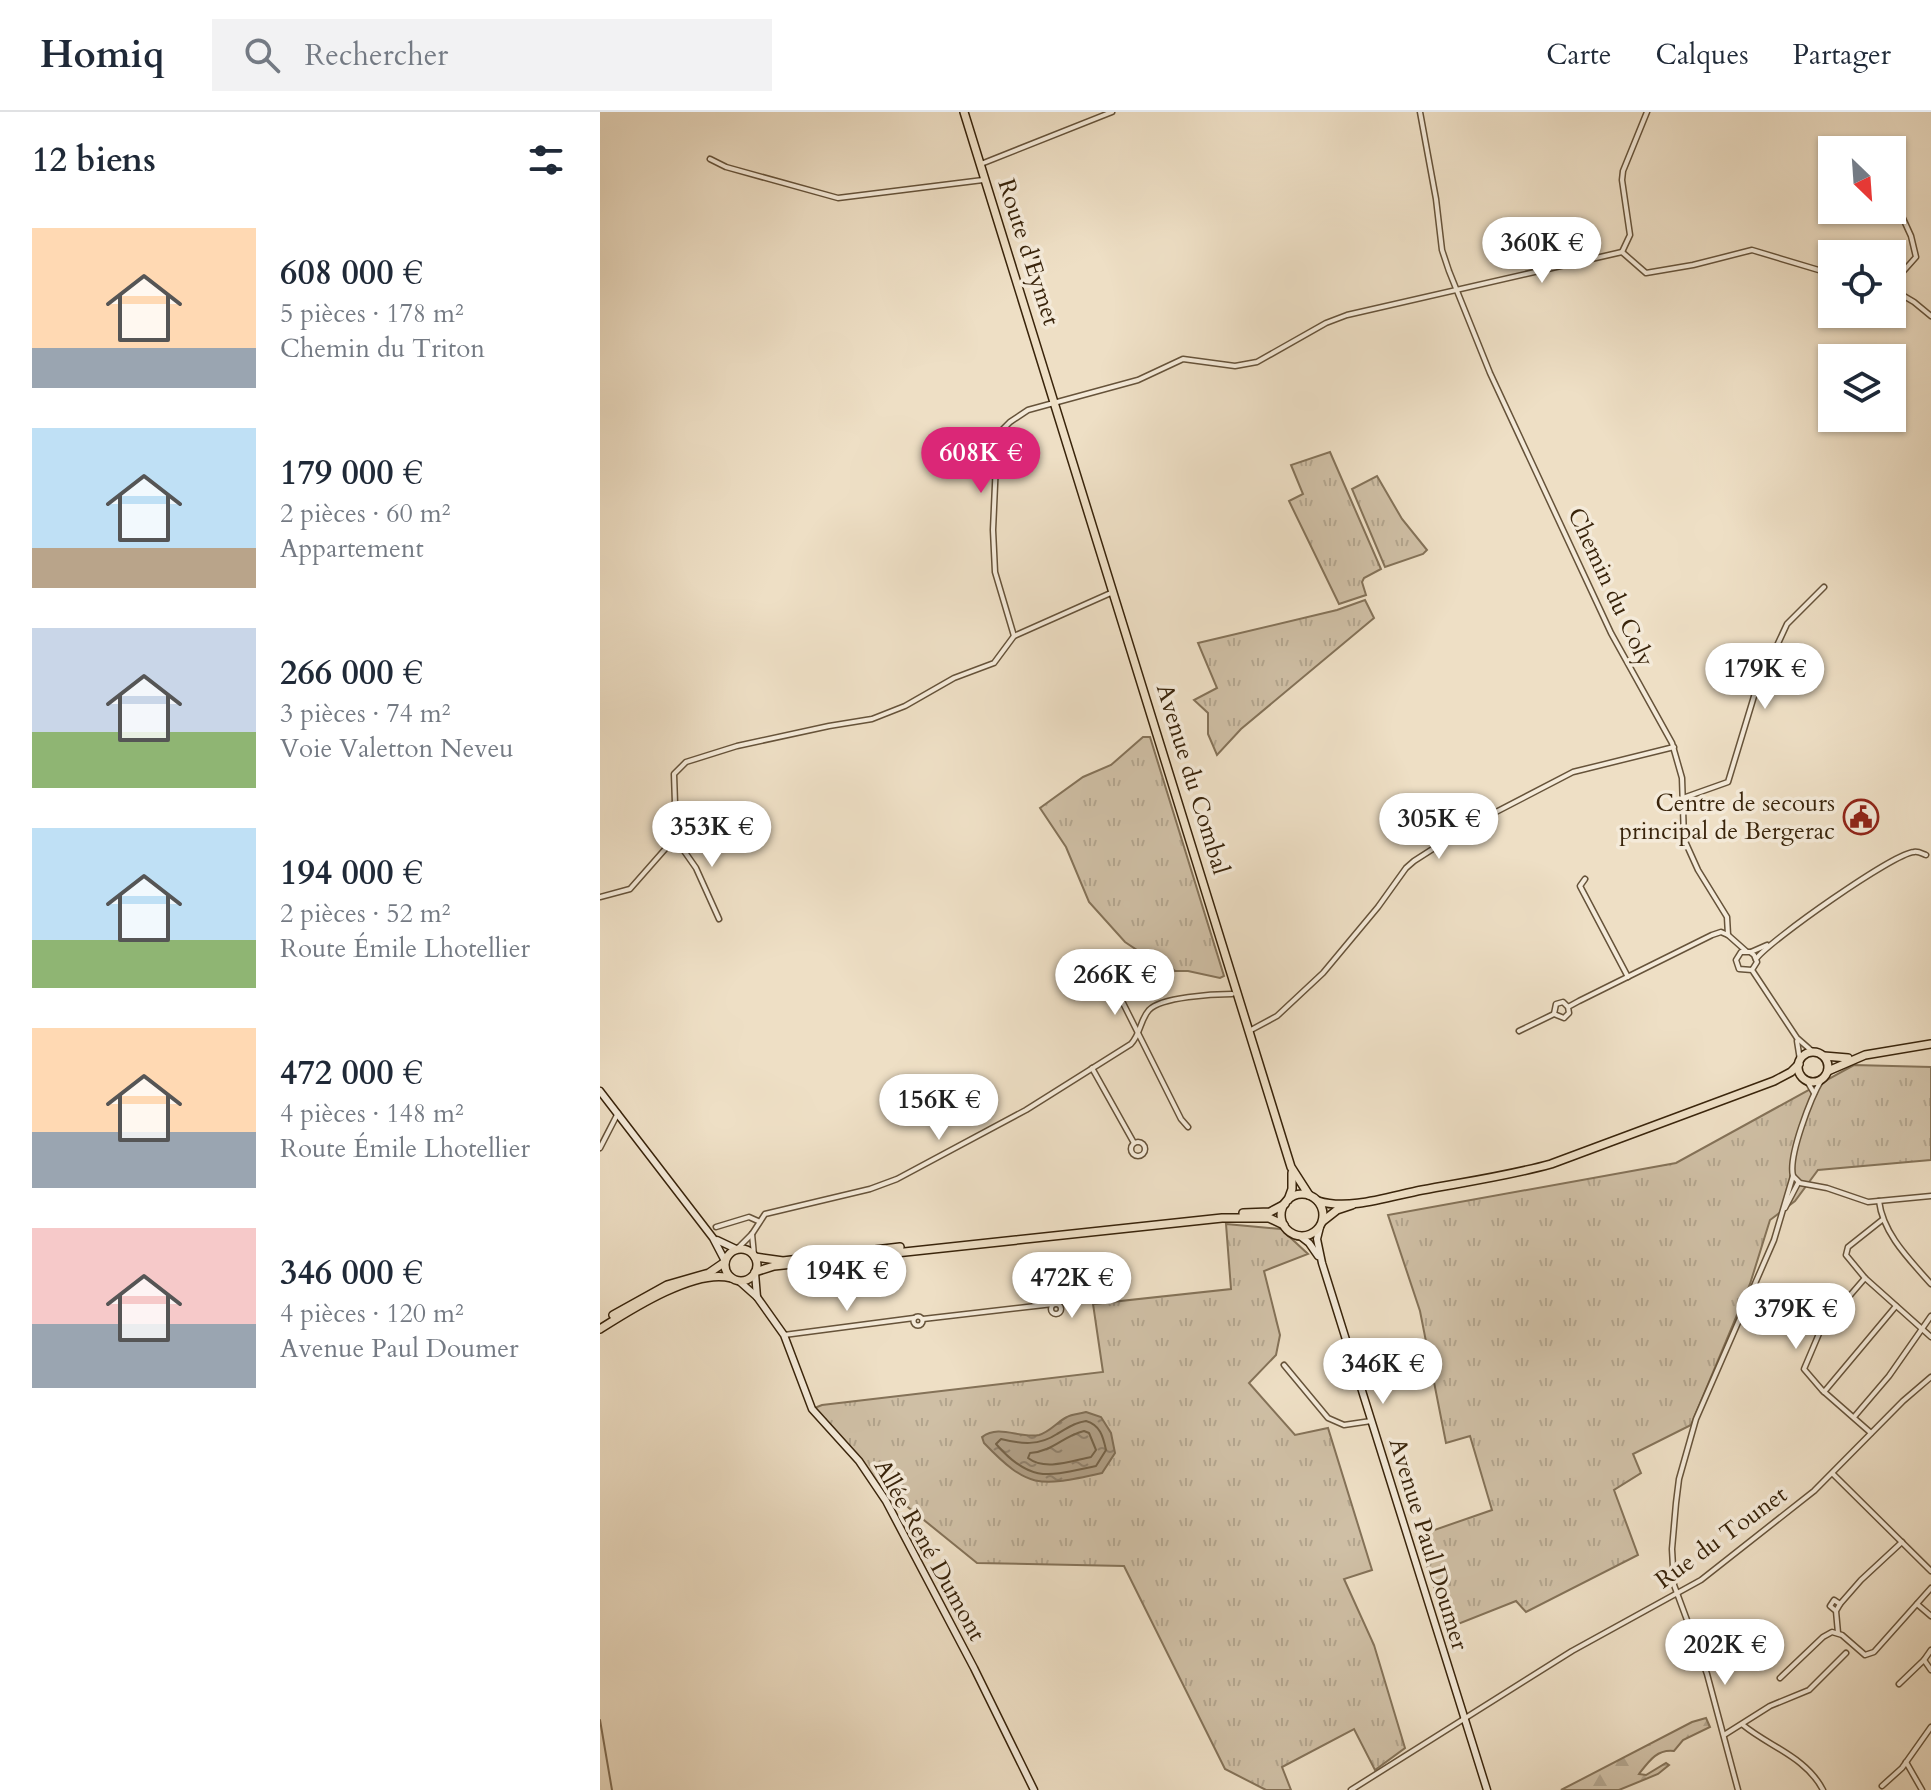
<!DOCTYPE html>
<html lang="fr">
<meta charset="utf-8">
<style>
:root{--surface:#fff;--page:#f2f2f3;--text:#1f2937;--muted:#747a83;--line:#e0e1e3;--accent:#db2777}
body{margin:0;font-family:Cardo,serif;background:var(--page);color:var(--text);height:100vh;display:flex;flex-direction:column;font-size:30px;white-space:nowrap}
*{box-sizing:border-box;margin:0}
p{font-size:26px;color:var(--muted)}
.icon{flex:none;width:44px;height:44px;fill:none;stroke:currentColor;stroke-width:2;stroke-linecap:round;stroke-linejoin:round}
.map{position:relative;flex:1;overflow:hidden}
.panel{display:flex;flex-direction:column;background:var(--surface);width:600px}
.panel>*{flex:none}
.needle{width:52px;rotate:155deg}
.controls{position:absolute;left:1218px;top:24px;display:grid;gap:16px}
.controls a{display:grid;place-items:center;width:88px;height:88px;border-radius:0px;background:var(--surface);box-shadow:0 2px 6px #0004;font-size:40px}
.price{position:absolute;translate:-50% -68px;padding:0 18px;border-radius:28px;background:#fff;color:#222;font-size:26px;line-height:52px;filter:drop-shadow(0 2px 4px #0008)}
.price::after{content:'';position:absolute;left:50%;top:48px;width:24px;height:18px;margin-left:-12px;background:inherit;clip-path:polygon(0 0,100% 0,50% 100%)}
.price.selected{background:var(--accent);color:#fff}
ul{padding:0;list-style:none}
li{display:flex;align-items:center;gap:24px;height:200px;padding:0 32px}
li span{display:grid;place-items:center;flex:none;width:224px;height:160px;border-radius:0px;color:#555}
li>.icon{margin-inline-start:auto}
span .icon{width:96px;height:96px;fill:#fffc;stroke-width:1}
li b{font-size:34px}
h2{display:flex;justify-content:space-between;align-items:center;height:96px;padding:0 32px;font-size:34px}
header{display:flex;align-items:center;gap:48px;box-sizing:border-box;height:112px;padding:0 40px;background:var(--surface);border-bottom:2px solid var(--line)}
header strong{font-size:38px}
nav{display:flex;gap:44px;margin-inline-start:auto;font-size:28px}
.search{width:560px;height:72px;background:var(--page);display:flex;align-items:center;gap:20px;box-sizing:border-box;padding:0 28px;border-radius:0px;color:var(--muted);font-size:30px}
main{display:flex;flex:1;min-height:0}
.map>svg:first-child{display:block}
</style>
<header>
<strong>Homiq</strong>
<div class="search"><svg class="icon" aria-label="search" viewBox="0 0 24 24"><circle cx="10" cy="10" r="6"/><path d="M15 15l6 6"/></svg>Rechercher</div>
<nav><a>Carte</a><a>Calques</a><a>Partager</a></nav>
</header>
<main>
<section class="panel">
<h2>12 biens<svg class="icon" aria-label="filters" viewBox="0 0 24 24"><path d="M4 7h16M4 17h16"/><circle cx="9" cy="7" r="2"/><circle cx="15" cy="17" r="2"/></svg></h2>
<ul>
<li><span style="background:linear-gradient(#ffd9b3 75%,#9aa5b1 0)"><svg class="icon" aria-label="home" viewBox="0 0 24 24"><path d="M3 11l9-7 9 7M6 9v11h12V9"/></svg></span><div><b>608 000 €</b><p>5 pièces · 178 m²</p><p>Chemin du Triton</p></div></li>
<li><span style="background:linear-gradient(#bfe0f5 75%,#b9a48a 0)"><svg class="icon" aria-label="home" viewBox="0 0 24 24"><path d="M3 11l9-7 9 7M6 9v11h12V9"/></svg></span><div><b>179 000 €</b><p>2 pièces · 60 m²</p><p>Appartement</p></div></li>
<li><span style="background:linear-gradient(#c9d6e8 65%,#8fb573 0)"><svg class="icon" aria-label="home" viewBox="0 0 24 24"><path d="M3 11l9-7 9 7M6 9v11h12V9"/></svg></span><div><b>266 000 €</b><p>3 pièces · 74 m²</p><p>Voie Valetton Neveu</p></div></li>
<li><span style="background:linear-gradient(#bfe0f5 70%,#8fb573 0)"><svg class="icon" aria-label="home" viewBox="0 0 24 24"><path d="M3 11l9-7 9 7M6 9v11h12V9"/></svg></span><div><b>194 000 €</b><p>2 pièces · 52 m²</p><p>Route Émile Lhotellier</p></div></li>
<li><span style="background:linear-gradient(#ffd9b3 65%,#9aa5b1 0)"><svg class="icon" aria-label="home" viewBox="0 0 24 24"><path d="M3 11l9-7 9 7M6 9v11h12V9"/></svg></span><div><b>472 000 €</b><p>4 pièces · 148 m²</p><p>Route Émile Lhotellier</p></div></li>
<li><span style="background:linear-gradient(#f6c9c9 60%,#9aa5b1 0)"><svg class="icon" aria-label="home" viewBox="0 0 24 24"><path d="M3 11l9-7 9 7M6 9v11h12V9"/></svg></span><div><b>346 000 €</b><p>4 pièces · 120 m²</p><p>Avenue Paul Doumer</p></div></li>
</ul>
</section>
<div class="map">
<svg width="1331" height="1678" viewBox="0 0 1331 1678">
<defs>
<pattern id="grass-tufts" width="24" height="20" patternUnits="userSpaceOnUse" patternTransform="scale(2)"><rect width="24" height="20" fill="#cfbfa5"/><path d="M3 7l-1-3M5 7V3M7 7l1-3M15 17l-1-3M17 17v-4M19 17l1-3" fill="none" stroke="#b2a48d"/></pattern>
<pattern id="forest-firs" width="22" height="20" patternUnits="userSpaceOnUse" patternTransform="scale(2)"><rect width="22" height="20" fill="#cfbfa5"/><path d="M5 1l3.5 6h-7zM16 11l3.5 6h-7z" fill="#b2a48d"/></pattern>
<pattern id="water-ripples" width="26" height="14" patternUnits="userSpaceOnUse" patternTransform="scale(2)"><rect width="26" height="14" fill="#b09f86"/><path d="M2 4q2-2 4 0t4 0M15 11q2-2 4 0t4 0" fill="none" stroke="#90816c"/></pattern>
</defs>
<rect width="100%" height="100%" fill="#eedfc5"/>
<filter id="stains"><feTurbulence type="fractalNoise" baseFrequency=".0025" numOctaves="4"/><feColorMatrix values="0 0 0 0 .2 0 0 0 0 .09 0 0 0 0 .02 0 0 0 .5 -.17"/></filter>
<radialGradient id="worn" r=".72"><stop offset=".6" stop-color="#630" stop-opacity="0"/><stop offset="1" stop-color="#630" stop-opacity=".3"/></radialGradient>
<g fill="url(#grass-tufts)" stroke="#847258" stroke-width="2">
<polygon points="730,340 781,457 764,466 762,470 766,483 739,492 689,389 703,382 691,353"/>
<polygon points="777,364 802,407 827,438 823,442 785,455 752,377"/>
<polygon points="765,488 774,506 641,617 617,643 608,622 608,601 594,588 617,576 598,531 737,498"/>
<polygon points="543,625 550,625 624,864 620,866 588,859 575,859 555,842 537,838 525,830 489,790 466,735 440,696 483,665 511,653"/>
<polygon points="1254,953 1331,955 1331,1048 1218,1058 1195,1089 1170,1108 1150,1172 1091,1313 1033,1342 1041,1361 1014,1378 1038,1443 926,1500 916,1489 848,1516 817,1424 892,1398 870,1324 846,1331 820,1199 788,1103 1076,1051"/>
<polygon points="626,1112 681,1117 708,1142 664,1159 680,1223 676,1243 649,1271 695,1323 728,1316 772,1458 744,1467 774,1533 805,1636 775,1658 754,1617 682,1655 691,1678 666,1678 625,1657 524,1454 377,1451 272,1366 212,1297 222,1293 503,1260 493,1192 631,1177"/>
</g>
<path fill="url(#forest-firs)" stroke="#847258" stroke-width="2" d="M 1106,1606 L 1110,1615 L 1083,1628 L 1074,1639 C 1057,1637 1049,1649 1039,1662 L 1046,1663 L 1066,1651 L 1069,1653 L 1058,1662 L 1019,1678 L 961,1678 L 1092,1610 Z"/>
<path fill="url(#water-ripples)" stroke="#806e55" stroke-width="2" d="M 486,1300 L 501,1305 L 511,1321 L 515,1341 L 502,1361 C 441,1374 430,1379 384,1331 L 382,1325 C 400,1312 419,1327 439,1323 C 450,1320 457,1310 467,1305 C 472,1302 480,1302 486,1300 Z"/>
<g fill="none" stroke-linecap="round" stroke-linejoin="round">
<g stroke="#746248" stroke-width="2">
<path d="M 486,1309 C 500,1313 503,1324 506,1338 L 496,1354 C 449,1364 431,1372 396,1332 L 401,1327 C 421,1332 439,1334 457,1322 C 468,1316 473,1311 486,1309 Z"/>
<path d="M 484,1319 L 489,1321 L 496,1338 L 491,1345 C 471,1349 445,1359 428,1346 L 430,1341 C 454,1339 463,1324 484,1319 Z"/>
</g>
<polyline stroke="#806e55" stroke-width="2" points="0,1608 12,1678"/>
<g stroke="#66533a" stroke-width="7">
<g id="street">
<polyline points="820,0 836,87 842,138 849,159 890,261 1011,521 1072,631 1082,666 1084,727 1098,758 1127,805 1128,823 1146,839"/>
<polyline points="110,47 126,55 238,86 383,68"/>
<polyline points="381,52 512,0"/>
<polyline points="1292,89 1296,91 1311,124 1316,145 1292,172"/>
<polyline points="1022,140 1046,161 1093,153 1152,138 1232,162"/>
<polyline points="1022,140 1030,123 1022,68 1023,59 1047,0"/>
<polyline points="1292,177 1314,190 1331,204"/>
<polyline points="414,524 395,460 393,418 397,328 399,321 410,310 428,298 538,268 583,247 635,254 657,250 726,211 747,203 1022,140"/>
<polyline points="1083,686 1128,670 1155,581 1187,512 1224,475"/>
<polyline points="75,726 96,756 119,807"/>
<polyline points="985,767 980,774 1028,865"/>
<polyline points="0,785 30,777 74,727 76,721 74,662 86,650 137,634 229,614 272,607 305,594 354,566 394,551 414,524 513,480"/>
<polyline points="1151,840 1167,833"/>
<path d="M 1156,847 C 1170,828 1294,741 1314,740 C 1318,739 1323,742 1326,743"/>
<polyline points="1152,858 1157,850 1154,843 1150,840 1141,840 1136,848 1139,857 1152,858 1197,926 1213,940"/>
<polyline points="515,875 581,1007 588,1015"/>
<polyline points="968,895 963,890 956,892 954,902 964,906 969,901 968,895 979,889 1112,823 1121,820 1128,823"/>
<polyline points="651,918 677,904 723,861 778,795 806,756 814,749 867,715 973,660 1074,635"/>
<polyline points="919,919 954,902"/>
<polyline points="1197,929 1200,948"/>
<polyline points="492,956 534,1031"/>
<polyline points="1207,969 1214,981"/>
<circle cx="538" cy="1037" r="7"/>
<polyline points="0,1036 18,1001"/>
<polyline points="1193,1064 1200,1071 1227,1076 1268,1090 1331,1084"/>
<path d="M 1279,1089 C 1283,1122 1310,1148 1331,1172"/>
<polyline points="1185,1096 1198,1071"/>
<polyline points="1282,1108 1248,1135 1246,1143 1265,1166 1331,1225"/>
<polyline points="116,1115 149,1105 158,1109"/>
<polyline points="152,1122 154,1143"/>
<path d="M 137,1137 L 152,1122 L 165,1102 L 270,1077 L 297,1067 L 426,998 L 531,932 C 541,921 540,908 549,898 C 561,885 614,882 632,882"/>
<polyline points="1265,1166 1221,1217 1204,1257 1222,1278 1271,1321"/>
<circle cx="456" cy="1197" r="5"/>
<circle cx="318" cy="1209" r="4.5"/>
<polyline points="323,1207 453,1192"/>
<polyline points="184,1223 314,1206"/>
<polyline points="684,1253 728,1306 744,1313 771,1309"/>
<polyline points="1224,1280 1296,1194"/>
<polyline points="1254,1305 1289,1264 1331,1204"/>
<polyline points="1233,1362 1331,1459"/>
<polyline points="1240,1492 1261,1468 1302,1430"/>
<polyline points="1317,1492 1331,1504"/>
<polyline points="1236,1499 1230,1494 1234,1488 1240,1492 1236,1499 1238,1521"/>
<polyline points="1331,1538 1324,1548 1331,1558"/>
<polyline points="1180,1566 1223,1525 1232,1520 1242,1523 1265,1543 1274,1540 1331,1476"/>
<polyline points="1299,1572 1324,1548"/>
<path d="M 1143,1613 C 1170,1635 1206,1645 1223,1678"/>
<polyline points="1124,1623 1170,1594 1209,1578 1246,1541"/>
<polyline points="1306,1650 1322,1678"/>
<polyline points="1282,1674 1302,1656 1331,1615"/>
<polyline points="751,1678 972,1539 1101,1468 1214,1379 1303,1289 1331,1265"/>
<path d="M 1138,1678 L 1107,1562 L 1074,1473 L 1072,1437 L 1076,1391 L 1079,1367 L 1096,1307 L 1174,1128 L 1193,1064 C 1188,1044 1211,985 1222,967"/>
</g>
</g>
<g stroke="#39240b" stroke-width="9">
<g id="secondary">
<polyline points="0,979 113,1126 125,1149"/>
<polyline points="720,1115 717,1127 722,1151 887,1678"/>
<polyline points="700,1124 709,1131 718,1144"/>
<polyline points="117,1128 136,1137"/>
<polyline points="155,1161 157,1185"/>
<polyline points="139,1169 157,1185 184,1223 212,1297 259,1349 286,1389 374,1556 434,1678"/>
</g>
</g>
<g stroke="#39240b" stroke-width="10">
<g id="primary">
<polyline points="364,0 691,1055 709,1083"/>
<circle cx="1213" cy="955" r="15"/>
<polyline points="1224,944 1248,946"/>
<polyline points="1228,959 1265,943 1331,932"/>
<circle cx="702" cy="1103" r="21"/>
<polyline points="688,1088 692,1077 692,1061"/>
<path d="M 718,1089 C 749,1099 791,1084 822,1078 C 865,1070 908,1064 951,1052 L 1174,969 L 1191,960 L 1199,952"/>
<polyline points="643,1101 670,1100 685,1092"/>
<polyline points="723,1109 737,1098 752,1093"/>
<circle cx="141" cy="1153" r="16"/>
<polyline points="155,1145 183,1149 300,1135"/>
<polyline points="155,1160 174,1154 622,1106 669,1106 684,1113"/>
<polyline points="13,1203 67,1173 109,1161 125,1150"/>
<path d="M 0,1217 C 30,1198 95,1156 131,1166"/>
</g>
</g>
<use href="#street" stroke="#f4ead9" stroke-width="4"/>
<use href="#secondary" stroke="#f4ead9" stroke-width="6"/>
<use href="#primary" stroke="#eedfc5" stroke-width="7"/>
</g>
<defs>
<g id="civic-ring" transform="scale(1.8)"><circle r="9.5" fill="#f4ead9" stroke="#8f2418" stroke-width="1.5"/><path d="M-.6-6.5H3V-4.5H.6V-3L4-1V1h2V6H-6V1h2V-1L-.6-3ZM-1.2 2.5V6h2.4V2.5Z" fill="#8f2418"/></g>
</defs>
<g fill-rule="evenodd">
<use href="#civic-ring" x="1261" y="705"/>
</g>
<g text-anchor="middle" stroke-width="7" stroke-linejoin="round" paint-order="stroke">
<g font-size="24" fill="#39240b" stroke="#f4ead9">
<text transform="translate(429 140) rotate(72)" y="8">Route d'Eymet</text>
<text transform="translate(1011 475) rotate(65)" y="8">Chemin du Coly</text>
<text transform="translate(593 667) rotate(73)" y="8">Avenue du Combal</text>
<text transform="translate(1121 1425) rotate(-36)" y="8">Rue du Tounet</text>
<text transform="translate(829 1432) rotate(73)" y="8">Avenue Paul Doumer</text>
<text transform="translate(330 1438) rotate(61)" y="8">Allée René Dumont</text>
</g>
<g font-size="24" fill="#39240b" stroke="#f4ead9" text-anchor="end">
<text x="1235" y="699">Centre de secours<tspan x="1235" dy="28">principal de Bergerac</tspan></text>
</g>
</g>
<rect width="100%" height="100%" filter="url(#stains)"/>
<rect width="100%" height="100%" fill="url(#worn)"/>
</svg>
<div class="controls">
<a><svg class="needle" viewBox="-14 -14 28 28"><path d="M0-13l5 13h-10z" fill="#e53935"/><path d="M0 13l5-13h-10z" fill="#747a83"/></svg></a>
<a><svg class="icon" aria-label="locate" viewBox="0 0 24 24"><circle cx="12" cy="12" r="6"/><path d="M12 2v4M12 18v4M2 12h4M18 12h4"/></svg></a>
<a><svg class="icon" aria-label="layers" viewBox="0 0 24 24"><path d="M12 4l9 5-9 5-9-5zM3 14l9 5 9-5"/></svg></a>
</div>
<b class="price" style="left:942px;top:173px">360K €</b>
<b class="price selected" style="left:381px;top:383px">608K €</b>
<b class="price" style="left:1165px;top:599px">179K €</b>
<b class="price" style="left:839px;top:749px">305K €</b>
<b class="price" style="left:112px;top:757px">353K €</b>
<b class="price" style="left:515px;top:905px">266K €</b>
<b class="price" style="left:339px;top:1030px">156K €</b>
<b class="price" style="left:247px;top:1201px">194K €</b>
<b class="price" style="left:472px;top:1208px">472K €</b>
<b class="price" style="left:1196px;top:1239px">379K €</b>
<b class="price" style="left:783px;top:1294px">346K €</b>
<b class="price" style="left:1125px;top:1575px">202K €</b>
</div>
</main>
